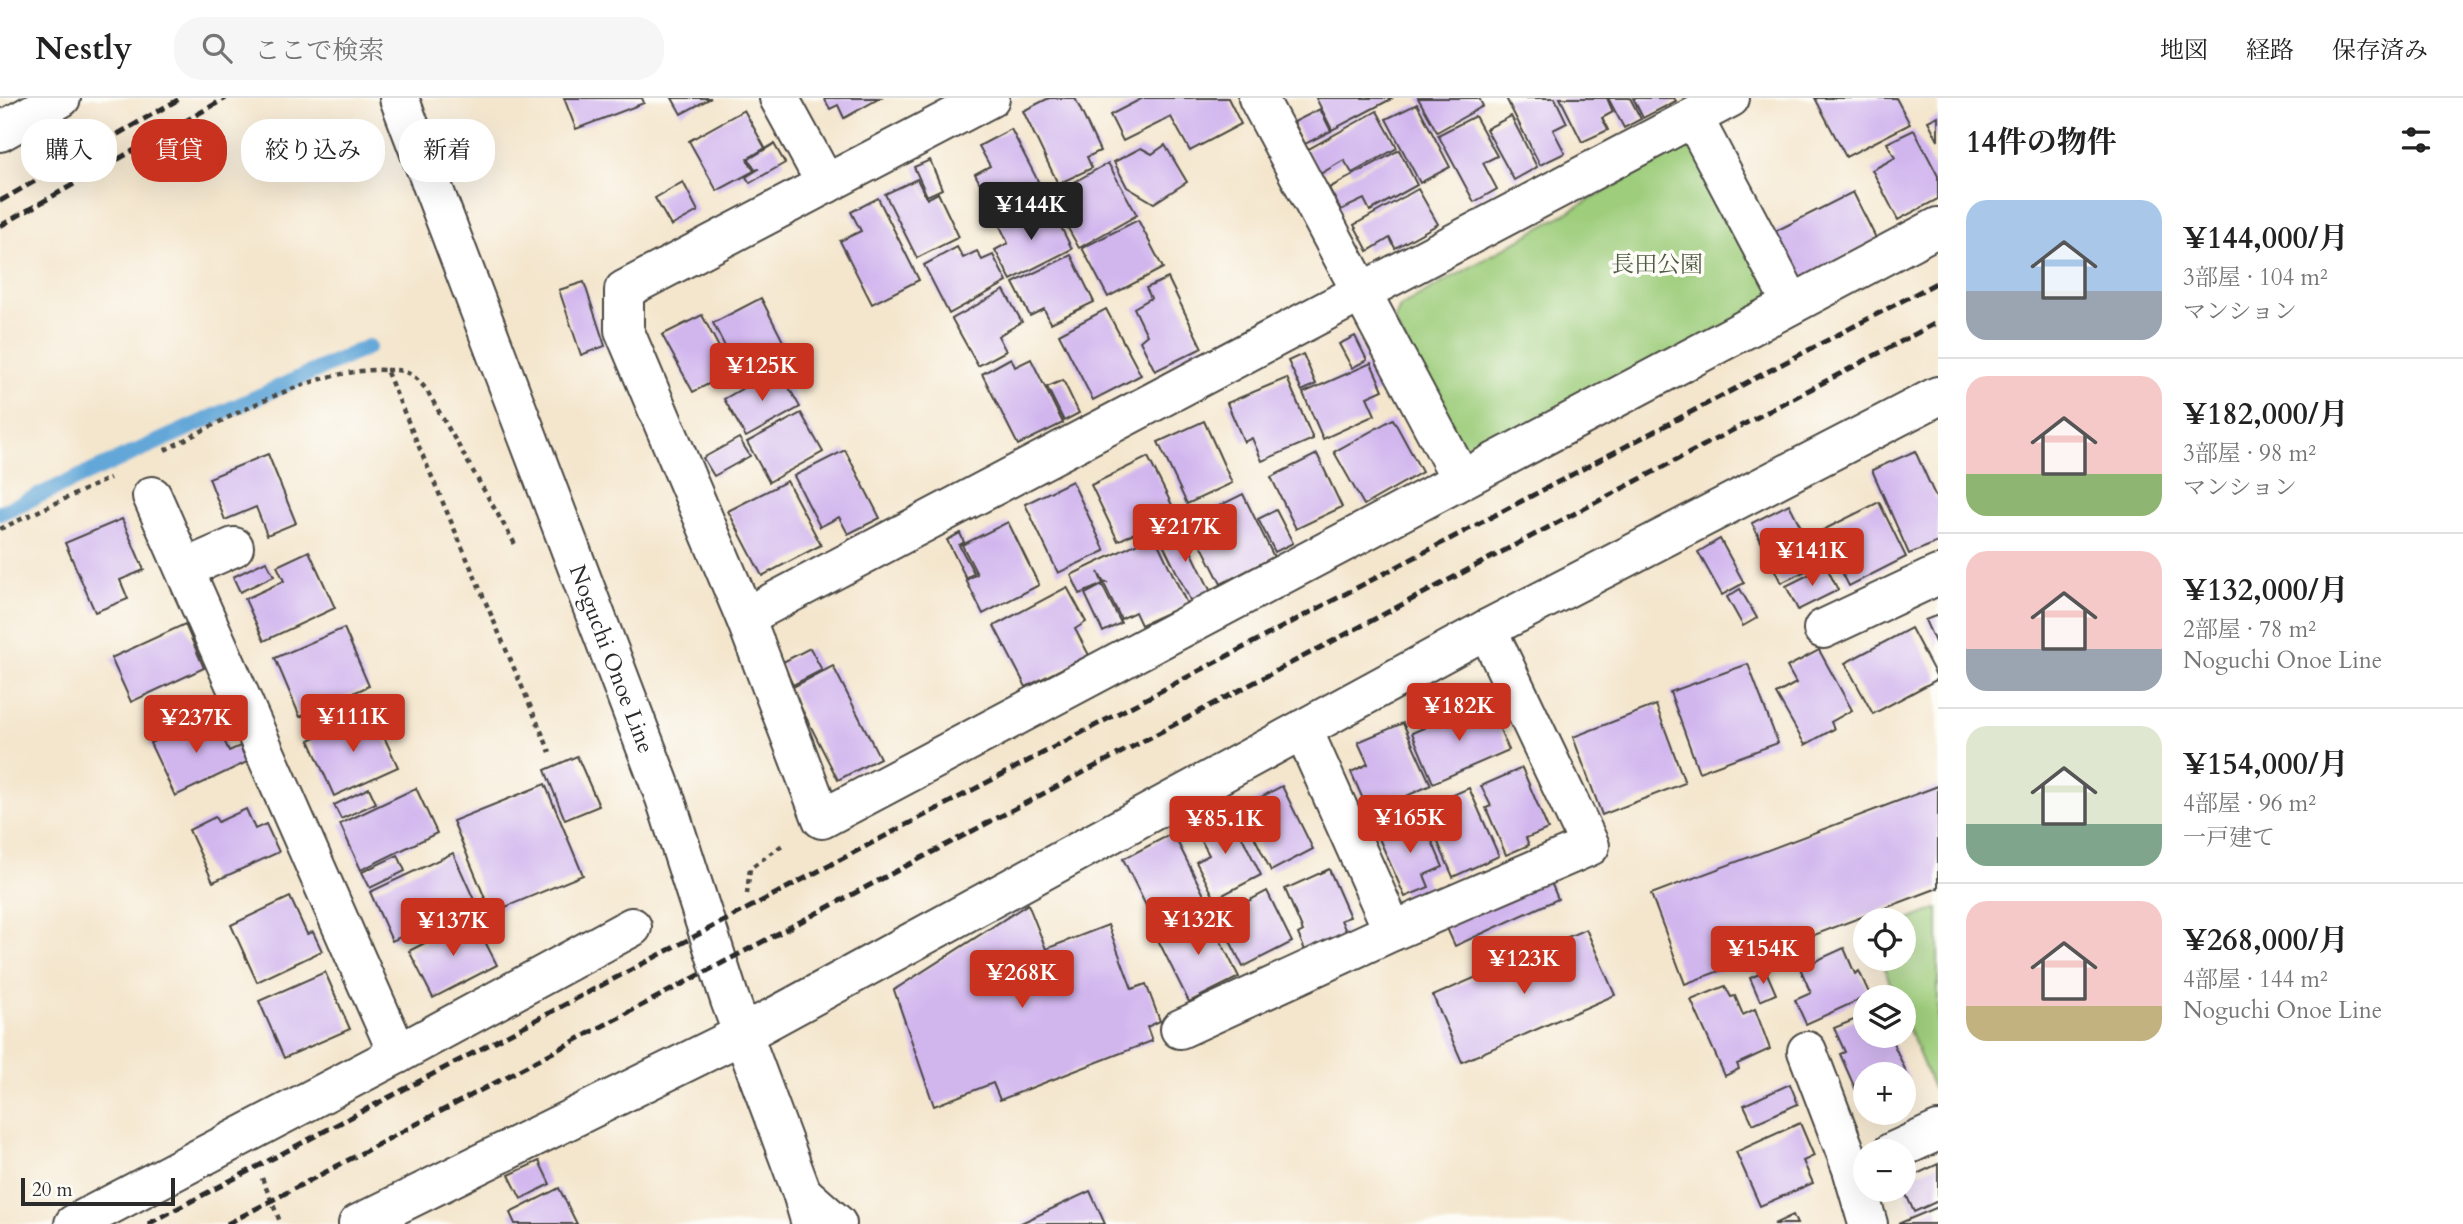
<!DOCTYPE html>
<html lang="ja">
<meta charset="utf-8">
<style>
:root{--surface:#fff;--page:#f6f6f6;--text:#222;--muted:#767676;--line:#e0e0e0;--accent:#c8321e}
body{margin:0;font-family:Cardo,"Noto Serif JP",serif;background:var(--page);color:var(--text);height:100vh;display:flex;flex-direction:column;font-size:26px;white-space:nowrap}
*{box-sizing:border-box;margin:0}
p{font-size:23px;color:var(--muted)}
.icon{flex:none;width:38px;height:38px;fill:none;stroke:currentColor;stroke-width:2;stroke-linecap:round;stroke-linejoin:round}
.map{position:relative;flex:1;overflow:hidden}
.panel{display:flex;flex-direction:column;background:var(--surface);width:525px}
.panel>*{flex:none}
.top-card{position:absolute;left:21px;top:21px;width:665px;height:63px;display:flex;gap:14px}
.tools{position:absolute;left:1853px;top:810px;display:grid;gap:14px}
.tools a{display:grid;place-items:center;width:63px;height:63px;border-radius:50%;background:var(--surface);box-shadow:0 7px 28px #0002;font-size:35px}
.scale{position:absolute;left:21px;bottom:18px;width:154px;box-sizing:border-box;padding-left:7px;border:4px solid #2b2b2b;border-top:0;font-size:19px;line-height:24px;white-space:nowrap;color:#2b2b2b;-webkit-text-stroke:5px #fdfcf7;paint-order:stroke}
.price{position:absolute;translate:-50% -60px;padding:0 16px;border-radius:7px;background:var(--accent);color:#fff;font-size:23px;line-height:46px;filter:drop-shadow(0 2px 4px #0008)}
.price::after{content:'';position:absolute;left:50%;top:42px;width:21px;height:16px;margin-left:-10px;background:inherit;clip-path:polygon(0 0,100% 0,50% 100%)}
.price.current{background:#222;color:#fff}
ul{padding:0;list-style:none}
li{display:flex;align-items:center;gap:21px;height:175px;padding:0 28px}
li+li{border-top:2px solid var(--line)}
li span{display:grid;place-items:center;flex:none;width:196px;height:140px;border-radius:21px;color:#555}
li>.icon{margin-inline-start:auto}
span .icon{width:84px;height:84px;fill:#fffc;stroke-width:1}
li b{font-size:30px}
h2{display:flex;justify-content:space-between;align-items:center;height:84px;padding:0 28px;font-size:30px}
.chip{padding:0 24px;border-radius:28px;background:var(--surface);box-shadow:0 7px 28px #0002;font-size:24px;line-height:63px}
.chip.current{background:var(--accent);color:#fff}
header{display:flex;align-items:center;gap:42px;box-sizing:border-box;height:98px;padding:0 35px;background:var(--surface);border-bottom:2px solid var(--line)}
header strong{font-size:33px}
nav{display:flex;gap:38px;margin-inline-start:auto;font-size:24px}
.search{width:490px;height:63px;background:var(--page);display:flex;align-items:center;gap:18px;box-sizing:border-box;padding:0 24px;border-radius:28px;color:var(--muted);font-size:26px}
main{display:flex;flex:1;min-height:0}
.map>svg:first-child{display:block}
</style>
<header>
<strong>Nestly</strong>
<div class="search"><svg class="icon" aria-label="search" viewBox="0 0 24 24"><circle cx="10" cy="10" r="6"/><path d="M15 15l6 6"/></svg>ここで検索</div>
<nav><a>地図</a><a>経路</a><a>保存済み</a></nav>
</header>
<main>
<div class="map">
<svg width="1938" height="1126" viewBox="0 0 1938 1126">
<rect width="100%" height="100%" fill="#fdfcf7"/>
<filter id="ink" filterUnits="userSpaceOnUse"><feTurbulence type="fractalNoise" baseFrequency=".0143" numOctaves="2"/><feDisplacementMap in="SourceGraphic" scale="14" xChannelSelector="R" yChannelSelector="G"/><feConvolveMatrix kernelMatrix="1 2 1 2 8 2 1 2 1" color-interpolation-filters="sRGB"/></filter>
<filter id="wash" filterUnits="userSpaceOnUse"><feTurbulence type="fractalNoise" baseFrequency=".00686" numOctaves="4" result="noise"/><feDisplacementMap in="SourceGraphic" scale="28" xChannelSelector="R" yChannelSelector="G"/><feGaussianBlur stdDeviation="1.57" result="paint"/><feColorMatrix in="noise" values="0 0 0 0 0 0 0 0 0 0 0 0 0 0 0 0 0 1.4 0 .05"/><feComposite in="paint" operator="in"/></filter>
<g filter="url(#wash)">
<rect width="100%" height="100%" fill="#f4e6cd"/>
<g fill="#9ecd7b" stroke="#647c53" stroke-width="2">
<polygon points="1694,43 1778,203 1479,359 1461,346 1394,223 1400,209"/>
<polygon points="1938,810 1938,988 1933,990 1904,920 1904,900 1896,899 1880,861 1904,861 1904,824"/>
</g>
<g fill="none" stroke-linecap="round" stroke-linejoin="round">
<polyline stroke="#63a7d8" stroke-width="16" points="0,415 368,249"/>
</g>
<g id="blocks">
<g fill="#d1b6ee">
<polygon points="564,0 642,0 644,5 576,31"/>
<polygon points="672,0 711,0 681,16"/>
<polygon points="824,0 880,0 844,20 838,7 830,11"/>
<polygon points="1049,0 1075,0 1100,53 1087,59 1092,70 1058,86 1023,13"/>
<polygon points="1143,0 1228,0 1241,26 1190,53 1171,19 1123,43 1110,17"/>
<polygon points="1316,0 1393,0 1332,32"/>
<polygon points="1418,0 1479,0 1483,8 1437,34"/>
<polygon points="1506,0 1555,0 1567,25 1553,32 1565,55 1540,67"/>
<polygon points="1560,0 1607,0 1613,14 1602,20 1608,32 1582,44"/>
<polygon points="1608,0 1630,0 1641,21 1624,30"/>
<polygon points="1633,0 1674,0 1676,3 1643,20"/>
<polygon points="1815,0 1896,0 1910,26 1846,59"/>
<polygon points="1417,6 1450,69 1420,85 1386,21"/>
<polygon points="1320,11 1331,33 1305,46 1294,24"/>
<polygon points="744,12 765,50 747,61 754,73 717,93 689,43"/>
<polygon points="1377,13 1397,50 1352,75 1344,62 1320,76 1307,52"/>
<polygon points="1475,18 1497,58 1483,65 1497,91 1474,104 1438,37"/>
<polygon points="1511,18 1537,69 1514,82 1486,31"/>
<polygon points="1938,18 1938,42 1928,23"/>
<polygon points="1011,31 1040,87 1027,94 1033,107 1000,124 975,76 990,68 979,48"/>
<polygon points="1914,32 1938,78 1938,101 1898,122 1872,72 1895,60 1887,45"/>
<polygon points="774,46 785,65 750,85 746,79 759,71 755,72 749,61"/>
<polygon points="1165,47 1187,84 1154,105 1127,89 1114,64 1141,50 1152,56"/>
<polygon points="1399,52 1417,87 1370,113 1364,101 1341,112 1329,90"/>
<polygon points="930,62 942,91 927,98 914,69"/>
<polygon points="1108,65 1137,117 1079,150 1055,107 1069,99 1064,90"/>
<polygon points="917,81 927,101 938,95 959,139 917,160 885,96"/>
<polygon points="683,84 698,113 671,128 655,100"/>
<polygon points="1418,91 1438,126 1395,150 1390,140 1368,153 1354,127"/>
<polygon points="1853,94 1877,142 1796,183 1772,135"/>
<polygon points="878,100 919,182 872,206 840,143 861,133 851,114"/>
<polygon points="1041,107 1050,124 1057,121 1072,151 1011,182 995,152 1008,145 1000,128"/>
<polygon points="1138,122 1163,170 1108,199 1082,150"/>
<polygon points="957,149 963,160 977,153 982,162 993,157 1007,184 949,216 924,167"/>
<polygon points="1071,157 1094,204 1051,225 1044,211 1030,218 1013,185"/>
<polygon points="1168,180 1202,250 1155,273 1140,243 1147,237 1134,210 1151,200 1146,190"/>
<polygon points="584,184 605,248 581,257 559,192"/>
<polygon points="1004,192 1022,224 998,238 1006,253 978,268 952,221"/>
<polygon points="761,200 790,257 742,282 713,225"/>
<polygon points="1106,211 1141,277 1093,302 1059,236"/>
<polygon points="702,217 732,274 693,294 662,237"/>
<polygon points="1355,238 1367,262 1352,270 1339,246"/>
<polygon points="1303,256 1316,286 1302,293 1288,263"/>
<polygon points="1011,260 1015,269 1031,261 1063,325 1018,347 982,276"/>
<polygon points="1371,265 1383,292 1367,299 1375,317 1323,341 1303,295"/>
<polygon points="778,270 800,309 746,339 724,301"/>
<polygon points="1287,280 1313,341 1262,363 1252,340 1244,344 1227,305"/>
<polygon points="1063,282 1079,315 1064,323 1047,289"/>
<polygon points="801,315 823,354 769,384 747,344"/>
<polygon points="1393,321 1422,374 1364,407 1334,354"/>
<polygon points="1204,323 1232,385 1187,406 1158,344"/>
<polygon points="739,340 750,358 714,378 703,360"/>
<polygon points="845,352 880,420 848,436 839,419 820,429 794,378"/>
<polygon points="1915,353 1938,404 1938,444 1909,456 1872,372"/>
<polygon points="268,356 296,425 267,437 256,409 225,422 209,380"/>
<polygon points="1317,356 1342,409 1296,431 1271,379"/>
<polygon points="1148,359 1176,415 1118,443 1091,387"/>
<polygon points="787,383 821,447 762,478 728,413"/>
<polygon points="1072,383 1105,453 1058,475 1025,406"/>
<polygon points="1243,396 1274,459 1221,486 1189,423"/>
<polygon points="1879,404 1906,459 1849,488 1821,433"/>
<polygon points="1789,406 1820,466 1781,485 1752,425"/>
<polygon points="1276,412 1293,445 1275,454 1258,421"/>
<polygon points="122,421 144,472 120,482 128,501 95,514 65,445"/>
<polygon points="1008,424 1039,487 983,516 966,482 977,476 962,447"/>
<polygon points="1179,428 1211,494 1191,504 1159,438"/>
<polygon points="960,435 964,444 959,447 974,475 966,480 947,442"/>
<polygon points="1154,437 1187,506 1141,527 1135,514 1121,521 1104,486 1108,484 1104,485 1098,474 1103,486 1080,496 1071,477"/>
<polygon points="1720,441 1744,485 1722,497 1698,454"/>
<polygon points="309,453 335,510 264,543 245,501 284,483 277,468"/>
<polygon points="266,463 274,478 240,494 233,479"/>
<polygon points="1826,468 1838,492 1798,512 1786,488"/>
<polygon points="1102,487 1121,525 1103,534 1085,496"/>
<polygon points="1067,489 1086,524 1075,531 1089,557 1026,589 994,528"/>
<polygon points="1740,491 1757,520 1743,528 1727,499"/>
<polygon points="1938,517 1938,551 1925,522"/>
<polygon points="185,526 204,570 131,604 111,560"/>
<polygon points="344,530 369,588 300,619 275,560"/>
<polygon points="1911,530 1938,581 1873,616 1845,565"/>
<polygon points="810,550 822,572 793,587 781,565"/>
<polygon points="1819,552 1852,612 1831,624 1834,631 1805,647 1776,596 1796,585 1787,569"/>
<polygon points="1748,566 1778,645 1699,674 1670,594"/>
<polygon points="833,568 880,660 838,682 791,590"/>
<polygon points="1656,607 1685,685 1602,717 1573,639"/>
<polygon points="1466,611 1470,620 1491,611 1509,652 1433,685 1412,635"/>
<polygon points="372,613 398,669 334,698 309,642"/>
<polygon points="212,616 229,653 240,648 247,664 175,698 150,645"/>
<polygon points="1403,625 1431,687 1369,715 1351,674 1368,666 1358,644"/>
<polygon points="577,658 599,708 565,722 545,672"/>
<polygon points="1522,670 1548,731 1526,740 1529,747 1506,757 1486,710 1491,708 1481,688"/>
<polygon points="545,686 583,777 491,815 453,723"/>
<polygon points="1282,688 1313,751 1271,773 1240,710"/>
<polygon points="1938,688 1938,790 1685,886 1651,796"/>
<polygon points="369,690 376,705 341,721 334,707"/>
<polygon points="416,690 437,735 361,772 340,726"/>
<polygon points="1469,690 1499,758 1453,779 1423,710"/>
<polygon points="246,711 255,731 266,726 279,754 213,784 189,732 215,719 218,724"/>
<polygon points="1229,713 1261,777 1215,801 1196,764 1209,757 1195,730"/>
<polygon points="1415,719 1423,738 1429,736 1443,769 1424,777 1429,789 1405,799 1377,736"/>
<polygon points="1173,735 1205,799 1154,824 1123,761"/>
<polygon points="453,755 475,804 392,843 370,794"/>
<polygon points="398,757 405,773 370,790 362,774"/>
<polygon points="1329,771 1350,819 1341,822 1348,838 1307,857 1298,836 1303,833 1285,791"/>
<polygon points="1550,782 1558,801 1455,848 1446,828"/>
<polygon points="1267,793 1292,844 1243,869 1218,819"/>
<polygon points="290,799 307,836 313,834 322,853 257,884 231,827"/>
<polygon points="1028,806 1046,851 1108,827 1132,891 1146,886 1160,923 1147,929 1152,943 1000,1002 993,985 934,1008 894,892"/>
<polygon points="1206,814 1239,879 1189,904 1157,840"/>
<polygon points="473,820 497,867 433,900 409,853"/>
<polygon points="1586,831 1615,897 1462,964 1433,898"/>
<polygon points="1844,850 1855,876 1859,873 1870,897 1806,926 1795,902 1811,895 1800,870"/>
<polygon points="1766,873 1776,896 1760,903 1750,880"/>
<polygon points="325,874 350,931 284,960 259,903"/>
<polygon points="1725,888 1731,899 1735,898 1743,917 1755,911 1770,951 1737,966 1739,971 1725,978 1691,902"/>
<polygon points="1866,917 1866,938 1890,938 1909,980 1904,982 1904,976 1866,976 1866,1002 1862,993 1857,995 1840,956 1845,954 1834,930"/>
<polygon points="1790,986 1798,1006 1753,1026 1744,1007"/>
<polygon points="1800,1025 1814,1058 1803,1063 1813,1085 1760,1108 1736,1054"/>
<polygon points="539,1063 550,1086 521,1101 509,1077"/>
<polygon points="1938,1066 1938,1103 1914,1114 1904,1092 1904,1082"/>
<polygon points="559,1090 577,1126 515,1126 510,1115"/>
<polygon points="1090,1093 1105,1126 1019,1126"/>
<polygon points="1938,1109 1938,1126 1898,1126"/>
<polygon points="1793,1117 1797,1126 1774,1126"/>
</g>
</g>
</g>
<g filter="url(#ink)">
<use href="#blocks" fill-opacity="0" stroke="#494743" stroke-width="2"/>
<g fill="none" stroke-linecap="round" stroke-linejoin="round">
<g stroke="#494743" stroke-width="42">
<g id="minor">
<polyline points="779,0 826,86"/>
<polyline points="990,0 624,192 624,232 745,519 822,721 1938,129"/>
<polyline points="1258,0 1461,381"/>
<polyline points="1693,19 1792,206"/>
<polyline points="0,34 61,0"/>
<polyline points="152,398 398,956"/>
<polyline points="186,470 234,449"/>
<polyline points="745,519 1730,0"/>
<polyline points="1823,531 1938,477"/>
<polyline points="1303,632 1393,833"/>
<polyline points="1180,931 1393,833 1590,748 1487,531"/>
<polyline points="1807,953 1852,1071 1868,1126"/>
<polyline points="1892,1054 1938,1033"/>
<polyline points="802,1095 837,1126"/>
<polyline points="74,1126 398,956 632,829"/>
<polyline points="358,1126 743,936 1487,531 1938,298"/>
</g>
</g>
<g stroke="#494743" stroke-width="42">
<g id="major">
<path id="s1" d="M 399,0 L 665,700 L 730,902 L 802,1095 L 811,1126"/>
</g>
</g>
<g stroke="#494743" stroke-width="4.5" stroke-dasharray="5 5" stroke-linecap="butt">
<path d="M 386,272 C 406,271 413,276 426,291 L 516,448"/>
<path d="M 165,352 C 228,320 314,269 386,272 L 550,654"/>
<polyline points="0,431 110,380"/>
<polyline points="747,796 750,770 784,746"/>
<polyline points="262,1080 281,1126"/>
</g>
<use href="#minor" stroke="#fff" stroke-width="38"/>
<use href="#major" stroke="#fff" stroke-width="38"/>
<g stroke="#2b2b2b" stroke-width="5" stroke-dasharray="10 5" stroke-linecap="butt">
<polyline points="0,103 181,0"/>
<polyline points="0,128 226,0"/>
<polyline points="148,1126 1938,184"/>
<polyline points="227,1126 1938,224"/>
</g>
</g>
</g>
<g text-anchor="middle" stroke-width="7" stroke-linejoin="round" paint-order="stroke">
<g font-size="23" fill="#4e5c43" stroke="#fdfcf7">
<text x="1657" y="174">長田公園</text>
</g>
<g font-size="23" fill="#2b2b2b" stroke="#fdfcf7">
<text dy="8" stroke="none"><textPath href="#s1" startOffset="600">Noguchi Onoe Line</textPath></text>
</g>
</g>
</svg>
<div class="tools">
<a><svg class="icon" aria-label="locate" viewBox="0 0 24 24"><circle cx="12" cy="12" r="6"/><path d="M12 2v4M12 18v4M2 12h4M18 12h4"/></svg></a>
<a><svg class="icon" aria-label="layers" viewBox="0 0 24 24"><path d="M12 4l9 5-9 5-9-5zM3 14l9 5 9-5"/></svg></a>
<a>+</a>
<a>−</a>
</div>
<div class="scale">20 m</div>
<b class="price current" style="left:1031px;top:144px">¥144K</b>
<b class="price" style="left:762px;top:305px">¥125K</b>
<b class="price" style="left:1185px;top:466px">¥217K</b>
<b class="price" style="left:1812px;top:490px">¥141K</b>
<b class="price" style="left:1459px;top:645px">¥182K</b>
<b class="price" style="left:353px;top:656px">¥111K</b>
<b class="price" style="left:196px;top:657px">¥237K</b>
<b class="price" style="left:1410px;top:757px">¥165K</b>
<b class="price" style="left:1225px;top:758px">¥85.1K</b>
<b class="price" style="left:1198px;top:859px">¥132K</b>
<b class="price" style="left:453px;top:860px">¥137K</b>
<b class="price" style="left:1763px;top:888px">¥154K</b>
<b class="price" style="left:1524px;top:898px">¥123K</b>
<b class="price" style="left:1022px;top:912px">¥268K</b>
<div class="top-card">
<a class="chip">購入</a>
<a class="chip current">賃貸</a>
<a class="chip">絞り込み</a>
<a class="chip">新着</a>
</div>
</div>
<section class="panel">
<h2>14件の物件<svg class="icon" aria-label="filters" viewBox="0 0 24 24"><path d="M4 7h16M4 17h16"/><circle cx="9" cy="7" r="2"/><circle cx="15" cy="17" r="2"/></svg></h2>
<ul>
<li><span style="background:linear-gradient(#a9c7e8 65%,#9aa5b1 0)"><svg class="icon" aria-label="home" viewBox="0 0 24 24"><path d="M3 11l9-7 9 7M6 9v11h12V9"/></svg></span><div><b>¥144,000/月</b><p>3部屋 · 104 m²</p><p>マンション</p></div></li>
<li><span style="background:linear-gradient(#f6c9c9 70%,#8fb573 0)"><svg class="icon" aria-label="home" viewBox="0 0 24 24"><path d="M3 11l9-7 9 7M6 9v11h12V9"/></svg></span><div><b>¥182,000/月</b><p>3部屋 · 98 m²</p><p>マンション</p></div></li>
<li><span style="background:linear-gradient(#f6c9c9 70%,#9aa5b1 0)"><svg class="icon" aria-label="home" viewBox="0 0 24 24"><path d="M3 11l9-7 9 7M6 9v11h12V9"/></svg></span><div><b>¥132,000/月</b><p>2部屋 · 78 m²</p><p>Noguchi Onoe Line</p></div></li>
<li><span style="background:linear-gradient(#dfe7d0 70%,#7fa58c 0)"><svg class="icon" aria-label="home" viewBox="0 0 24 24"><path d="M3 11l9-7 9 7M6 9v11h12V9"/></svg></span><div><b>¥154,000/月</b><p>4部屋 · 96 m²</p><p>一戸建て</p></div></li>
<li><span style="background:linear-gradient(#f6c9c9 75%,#c2b280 0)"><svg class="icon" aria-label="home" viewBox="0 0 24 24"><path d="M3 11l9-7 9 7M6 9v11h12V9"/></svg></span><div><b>¥268,000/月</b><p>4部屋 · 144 m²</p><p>Noguchi Onoe Line</p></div></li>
</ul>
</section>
</main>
